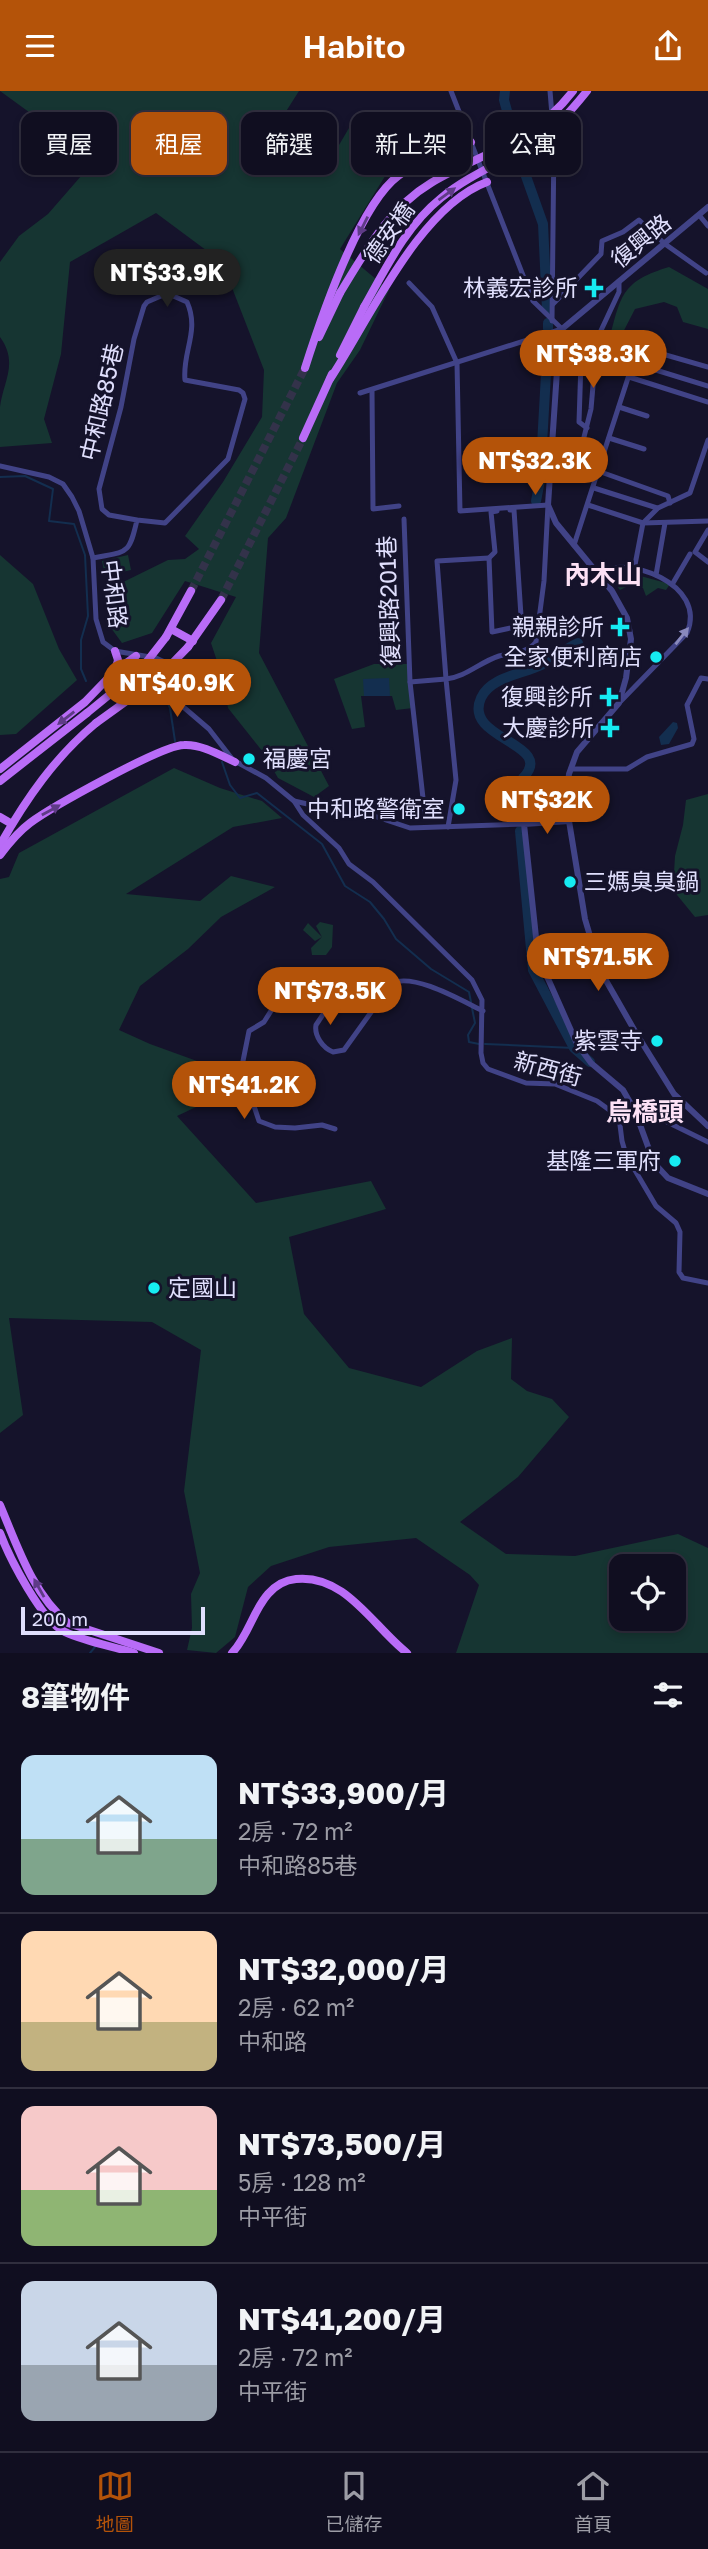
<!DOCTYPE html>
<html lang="zh-TW">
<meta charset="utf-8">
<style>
:root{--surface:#100e20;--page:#1e1c2d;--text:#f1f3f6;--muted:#9c9ca5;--line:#302e3e;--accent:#b45309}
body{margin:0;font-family:"Golos Text","Noto Sans TC",sans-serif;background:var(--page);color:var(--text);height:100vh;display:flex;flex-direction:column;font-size:26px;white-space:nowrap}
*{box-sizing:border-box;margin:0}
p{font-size:23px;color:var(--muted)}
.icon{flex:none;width:38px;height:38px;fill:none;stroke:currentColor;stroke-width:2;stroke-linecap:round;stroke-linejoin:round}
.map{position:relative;height:1562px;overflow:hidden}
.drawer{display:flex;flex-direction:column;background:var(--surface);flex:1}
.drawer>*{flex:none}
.guide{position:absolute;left:21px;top:21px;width:667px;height:63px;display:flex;gap:14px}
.fabs{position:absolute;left:609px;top:1463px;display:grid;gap:14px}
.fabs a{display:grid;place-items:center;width:77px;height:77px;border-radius:14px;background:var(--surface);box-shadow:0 4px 10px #0003,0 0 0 2px var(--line);font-size:35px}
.scale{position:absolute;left:21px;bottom:18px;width:184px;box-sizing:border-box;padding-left:7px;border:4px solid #e0dffd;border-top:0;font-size:19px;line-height:24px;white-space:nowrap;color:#e0dffd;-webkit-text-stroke:5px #15132b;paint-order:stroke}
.price{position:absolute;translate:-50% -60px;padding:0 16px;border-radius:24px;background:var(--accent);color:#fff;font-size:23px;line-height:46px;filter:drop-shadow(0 2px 4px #0008)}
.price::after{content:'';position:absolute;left:50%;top:42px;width:21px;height:16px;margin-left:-10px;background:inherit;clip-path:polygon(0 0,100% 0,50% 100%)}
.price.selected{background:#222;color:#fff}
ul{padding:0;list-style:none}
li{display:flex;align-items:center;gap:21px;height:175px;padding:0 21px}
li+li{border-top:2px solid var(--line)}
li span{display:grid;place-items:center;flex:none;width:196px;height:140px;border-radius:14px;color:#555}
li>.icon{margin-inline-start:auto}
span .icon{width:84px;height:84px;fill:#fffc;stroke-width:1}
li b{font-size:30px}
h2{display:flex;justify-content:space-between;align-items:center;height:84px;padding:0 21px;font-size:30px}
.pill{padding:0 24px;border-radius:14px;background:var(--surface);box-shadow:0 4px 10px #0003,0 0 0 2px var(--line);font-size:24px;line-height:63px}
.pill.selected{background:var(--accent);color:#fff}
header{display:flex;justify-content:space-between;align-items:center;height:91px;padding:0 21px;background:var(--accent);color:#fff;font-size:32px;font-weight:600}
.tabs{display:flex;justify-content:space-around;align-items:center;height:98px;border-top:2px solid var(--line);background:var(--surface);font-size:19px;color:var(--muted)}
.tabs a{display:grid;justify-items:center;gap:4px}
.tabs .selected{color:var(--accent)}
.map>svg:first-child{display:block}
</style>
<header><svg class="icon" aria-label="menu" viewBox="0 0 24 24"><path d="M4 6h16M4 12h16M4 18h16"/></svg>Habito<svg class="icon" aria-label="share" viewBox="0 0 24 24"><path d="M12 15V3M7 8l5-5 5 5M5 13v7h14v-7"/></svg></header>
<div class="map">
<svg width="708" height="1562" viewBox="0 0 708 1562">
<rect width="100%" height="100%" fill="#15132b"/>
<g fill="#163532" fill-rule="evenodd">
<path d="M 0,0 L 299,0 L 264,55 L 283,70 L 310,73 L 329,71 L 349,37 L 386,25 L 400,61 L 340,158 L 389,199 L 360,259 L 337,292 L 286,427 L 268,447 L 259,562 L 329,695 L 314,706 L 278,687 L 263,661 L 228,617 L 223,588 L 211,552 L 236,506 L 185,490 L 152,542 L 122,552 L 111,537 L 109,498 L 168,469 L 185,468 L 199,458 L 185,445 L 223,391 L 262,326 L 264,279 L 222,171 L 156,122 L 70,171 L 61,263 L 44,328 L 52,352 L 0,356 C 0,343 0,329 0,316 C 3,291 19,272 0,246 L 0,171 L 19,145 L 48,123 L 95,69 Z"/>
<polygon points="510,26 524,67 513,73 493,36"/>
<path d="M 669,176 L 708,198 L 708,238 L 683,231 L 677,216 L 664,211 L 635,218 L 618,251 L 610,246 C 621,203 623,190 669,176 Z"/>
<polygon points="0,464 33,493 59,558 77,589 16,643 0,644"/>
<polygon points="128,464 131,479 105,485 102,470"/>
<polygon points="633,483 670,493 666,499 658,497 646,505 643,497 630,494 620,499 614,492 616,486"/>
<polygon points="374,573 410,573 413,617 396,619 392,605 361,605 365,636 352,638 334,588"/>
<path d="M 174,677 L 220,697 L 262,710 L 282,727 L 233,736 L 126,803 L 200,810 L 231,785 L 275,796 L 221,826 L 188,858 L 140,895 L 119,939 L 150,953 L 219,978 L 232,999 L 177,1025 L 256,1112 L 371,1090 L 386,1118 L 289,1146 L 304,1223 L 349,1277 L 421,1296 L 477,1260 L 512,1247 L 511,1288 L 527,1300 L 552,1308 L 569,1326 L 518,1386 L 460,1431 L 506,1463 L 575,1465 L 678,1443 L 708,1457 L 708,1562 L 456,1562 L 479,1494 L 470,1484 L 416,1447 L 329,1456 L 271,1475 L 248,1496 L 235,1546 L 216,1562 L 187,1559 L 192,1537 L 191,1503 L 200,1482 L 184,1400 L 201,1259 L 152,1231 L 9,1227 L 23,1324 L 0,1342 L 0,788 L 9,786 L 19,762 ZM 621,1475 L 674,1475 L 674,1528 L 621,1528 Z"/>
<polygon points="708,703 708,824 695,826 673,799 675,765 683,734 686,709"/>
<polygon points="320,831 333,834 332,856 326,864 312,864 311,857 322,846 315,850 303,839 308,832 322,846 316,835"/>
</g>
<g fill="#132e4f">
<polygon points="389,587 390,605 364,605 363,588"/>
<polygon points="673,631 677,632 678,637 669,653 661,654 659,646"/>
</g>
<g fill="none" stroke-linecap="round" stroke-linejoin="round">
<g stroke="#132e4f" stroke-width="2">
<polyline points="0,386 25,385 53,398 49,430 74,433 85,464 88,525 81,549 81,578 86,590"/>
<polyline points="160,596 170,617 175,650"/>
<polyline points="222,671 230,694 240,707 257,702 322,753 345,795 370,811 384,828 396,848 431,878 469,901 471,911"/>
<polyline points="472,917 475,932 468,944 469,951 479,953"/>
<polyline points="485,953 574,957"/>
<polyline points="90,1562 95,1556"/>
</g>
<g stroke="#132e4f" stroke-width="10">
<polyline points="505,0 504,9 522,74 543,133 547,218"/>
<polyline points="548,232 548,238"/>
<polyline points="536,410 540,389 548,248"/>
<path d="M 523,687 C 557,652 462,649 481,607 C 490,586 523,583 541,574 C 554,567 565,558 578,552"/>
<polyline points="520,740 533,879 574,957 590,971"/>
</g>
<g stroke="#33324a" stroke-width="8" stroke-dasharray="8 4" stroke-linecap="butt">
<polyline points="191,500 305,277"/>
<polyline points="221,509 303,347"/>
</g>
<g stroke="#414387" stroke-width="5">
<polyline points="451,0 533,210 562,238"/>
<polyline points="550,0 554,48 552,230"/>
<polyline points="699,124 708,135"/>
<path d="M 409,192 L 432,216 L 457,272 L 460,420 L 548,414 L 544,490 L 536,551 C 526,563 513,561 499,565 C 480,571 466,586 446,588 L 456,689 L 448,736"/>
<polyline points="553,213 601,163 602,150 623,141 639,129 665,153 706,182"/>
<polyline points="581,271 579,331 587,337"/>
<polyline points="633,272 708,295"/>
<polyline points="629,286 708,311"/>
<polyline points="372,299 373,418 399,415"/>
<polyline points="360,302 562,238"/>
<polyline points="619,316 647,325"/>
<polyline points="609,347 644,358"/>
<polyline points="0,375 49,386 63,393 72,406 79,420 93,467 96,528 103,551 115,560 156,567 169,573 173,580 176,603 181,614 209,638 233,669 266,687 294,710 312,714 347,716 410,737 524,733"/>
<polyline points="599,377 589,373 595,356 583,350 591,318 597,248 619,201 619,190"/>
<polyline points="598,380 668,405 670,412"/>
<polyline points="594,397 657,417"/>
<polyline points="588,414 643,432 708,430"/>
<polyline points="404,428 410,591 425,725"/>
<polyline points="708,439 695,461 708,471"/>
<polyline points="574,454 638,256 708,276"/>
<path d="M 93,467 C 127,460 129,465 137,429 L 109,424 L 102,418 L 99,398 L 121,316 L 134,248 L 144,215 L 147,211 L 161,205 L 171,204 L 187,211 C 200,240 182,261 185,289 L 239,299 L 243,302 L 245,308 L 228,368 L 165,432 L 137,429"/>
<polyline points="489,467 495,461 491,421 497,420"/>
<polyline points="634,479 643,432 658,417 690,402 708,349"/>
<path d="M 597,482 C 626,463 708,493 687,542 L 619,612"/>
<polyline points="656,484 665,432"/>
<polyline points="673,492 690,463"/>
<polyline points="410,591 446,588 437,470 489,467 492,541 515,536 521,525 514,419 510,419"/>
<polyline points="571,678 627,678 647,666 692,653 694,648 687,614 701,587 708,588"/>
<polyline points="294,710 303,724 339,757 349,773 373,791 472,889 482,909 481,962 483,972 488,978 526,992 555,993 597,1010 619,1026 663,1029 708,1051"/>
<polyline points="619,1026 622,1050 626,1064 656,1115 676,1132 680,1141 679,1181 683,1187 708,1192"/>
<path d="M 335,1038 L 322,1034 L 295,1037 L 275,1036 L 259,1030 L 247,994 L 243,970 L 249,940 L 264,931 L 293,885 C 308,883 325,884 335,897 L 336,904 L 316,934 C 314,945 323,957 333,961 L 344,959 L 392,892 C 415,882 462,910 483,920"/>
</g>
<g stroke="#414387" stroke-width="6">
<polyline points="708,116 562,238 559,250 548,414 556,432 612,500 627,527 631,548 626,587 619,612 577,661 569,683 567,700 569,730 585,828 600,879 636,942 674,1003 708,1035"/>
<polyline points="569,730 524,733 538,865 577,953 591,972 623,999 635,1020 654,1072 668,1087 708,1103"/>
</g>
<g stroke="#b96cf7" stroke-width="8">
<polyline points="319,246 340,202"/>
<polyline points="340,264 364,216"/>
<path d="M 305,277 C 320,230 359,114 398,85 C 419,69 446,60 471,51"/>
<path d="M 330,288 C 369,229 419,116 487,91"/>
<polyline points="303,347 332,283"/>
<polyline points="171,538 193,550"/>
<polyline points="166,546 191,500"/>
<polyline points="188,556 221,509"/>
<polyline points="115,560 118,569 115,580"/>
<polyline points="0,678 85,611 115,580 136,565"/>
<polyline points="0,690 87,622"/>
<polyline points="0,726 12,733"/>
<path d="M 0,754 C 26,708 55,666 96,632"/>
<path d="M 0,764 C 9,752 18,741 30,732 C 50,717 162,654 184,654 C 201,653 220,664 235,671"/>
<path d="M 0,1414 C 17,1454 33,1504 68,1532 L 159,1562"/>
<path d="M 0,1442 C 9,1466 42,1531 65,1541 C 87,1551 111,1555 134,1562"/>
<path d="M 232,1562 C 248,1545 253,1520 268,1503 C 275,1495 285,1489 296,1488 C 345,1483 372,1534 407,1562"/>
</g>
<g stroke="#b96cf7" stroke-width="8">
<path d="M 340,202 C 365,161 389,117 431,92 C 485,60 532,53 573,0"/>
<path d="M 364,216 C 386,177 406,135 441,107 C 469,84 503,71 533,52 C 555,38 571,20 587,0"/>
<polyline points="87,622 141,578 166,546"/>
<polyline points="96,632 157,588 188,556"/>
</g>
</g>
<defs><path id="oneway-solid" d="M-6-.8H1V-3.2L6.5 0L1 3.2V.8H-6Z" transform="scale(1.75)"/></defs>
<g fill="#5f3b87">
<use href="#oneway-solid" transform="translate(447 103) rotate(-36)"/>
<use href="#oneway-solid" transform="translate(363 135) rotate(117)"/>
<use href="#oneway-solid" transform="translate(66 627) rotate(142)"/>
<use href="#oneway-solid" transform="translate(51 719) rotate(-29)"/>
<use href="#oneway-solid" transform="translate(39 1497) rotate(-119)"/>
</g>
<use fill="#8989bc" href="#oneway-solid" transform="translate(682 545) rotate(-52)"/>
<g fill="#16ebf2" stroke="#15132b" stroke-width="2.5">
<path d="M590.5 186.5h7v7h7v7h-7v7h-7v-7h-7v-7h7z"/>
<path d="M616.5 525.5h7v7h7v7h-7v7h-7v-7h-7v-7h7z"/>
<circle cx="656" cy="566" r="7"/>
<path d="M605.5 595.5h7v7h7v7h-7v7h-7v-7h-7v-7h7z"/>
<path d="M606.5 626.5h7v7h7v7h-7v7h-7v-7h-7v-7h7z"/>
<circle cx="249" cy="668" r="7"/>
<circle cx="459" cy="718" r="7"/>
<circle cx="570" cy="791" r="7"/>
<circle cx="657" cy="950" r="7"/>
<circle cx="675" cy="1070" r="7"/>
<circle cx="154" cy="1197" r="7"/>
</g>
<g text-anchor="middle" stroke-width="6" stroke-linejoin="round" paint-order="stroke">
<g font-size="23" fill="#e0dffd" stroke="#15132b">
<text transform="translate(389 142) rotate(-55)" y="8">德安橋</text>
<text transform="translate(641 150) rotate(-39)" y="8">復興路</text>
<text transform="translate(102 311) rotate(-77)" y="8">中和路85巷</text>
<text transform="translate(114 503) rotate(83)" y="8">中和路</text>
<text transform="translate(389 510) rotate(-92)" y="8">復興路201巷</text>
<text transform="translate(548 978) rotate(15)" y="8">新西街</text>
</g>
<g font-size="23" fill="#e0dffd" stroke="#15132b" text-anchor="end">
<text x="578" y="205">林義宏診所</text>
<text x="604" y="544">親親診所</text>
<text x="642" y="574">全家便利商店</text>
<text x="593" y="614">復興診所</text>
<text x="594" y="645">大慶診所</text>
<text x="263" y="676" text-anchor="start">福慶宮</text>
<text x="445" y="726">中和路警衛室</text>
<text x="584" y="799" text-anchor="start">三媽臭臭鍋</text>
<text x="643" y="958">紫雲寺</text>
<text x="661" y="1078">基隆三軍府</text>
<text x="168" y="1205" text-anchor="start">定國山</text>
</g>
<g font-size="26" font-weight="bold" fill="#fde1f5" stroke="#15132b">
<text x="603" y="493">內木山</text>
<text x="645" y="1030">烏橋頭</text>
</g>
</g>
</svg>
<div class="fabs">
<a><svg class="icon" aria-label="locate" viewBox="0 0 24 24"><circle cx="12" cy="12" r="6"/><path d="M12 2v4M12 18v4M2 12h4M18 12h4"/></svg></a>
</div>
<div class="scale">200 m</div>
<b class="price selected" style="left:167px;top:218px">NT$33.9K</b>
<b class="price" style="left:593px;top:299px">NT$38.3K</b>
<b class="price" style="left:535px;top:406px">NT$32.3K</b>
<b class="price" style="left:177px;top:628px">NT$40.9K</b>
<b class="price" style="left:547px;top:745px">NT$32K</b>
<b class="price" style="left:598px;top:902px">NT$71.5K</b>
<b class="price" style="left:330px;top:936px">NT$73.5K</b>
<b class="price" style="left:244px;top:1030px">NT$41.2K</b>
<div class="guide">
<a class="pill">買屋</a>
<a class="pill selected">租屋</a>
<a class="pill">篩選</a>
<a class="pill">新上架</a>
<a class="pill">公寓</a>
</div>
</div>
<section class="drawer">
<h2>8筆物件<svg class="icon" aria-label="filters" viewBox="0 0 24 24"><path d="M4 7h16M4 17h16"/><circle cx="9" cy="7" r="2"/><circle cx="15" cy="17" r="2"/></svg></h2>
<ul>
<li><span style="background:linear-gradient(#bfe0f5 60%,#7fa58c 0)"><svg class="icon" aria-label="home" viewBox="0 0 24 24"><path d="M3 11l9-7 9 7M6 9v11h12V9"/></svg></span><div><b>NT$33,900/月</b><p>2房 · 72 m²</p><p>中和路85巷</p></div></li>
<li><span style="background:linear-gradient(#ffd9b3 65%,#c2b280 0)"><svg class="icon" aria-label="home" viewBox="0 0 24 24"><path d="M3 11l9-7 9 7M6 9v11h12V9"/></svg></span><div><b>NT$32,000/月</b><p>2房 · 62 m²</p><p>中和路</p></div></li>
<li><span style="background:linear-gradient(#f6c9c9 60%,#8fb573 0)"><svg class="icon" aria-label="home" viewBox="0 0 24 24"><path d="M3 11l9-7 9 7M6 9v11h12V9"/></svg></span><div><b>NT$73,500/月</b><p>5房 · 128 m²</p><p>中平街</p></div></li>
<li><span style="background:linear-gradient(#c9d6e8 60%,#9aa5b1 0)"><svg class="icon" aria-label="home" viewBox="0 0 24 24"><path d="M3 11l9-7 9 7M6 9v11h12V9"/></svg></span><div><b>NT$41,200/月</b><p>2房 · 72 m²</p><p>中平街</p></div></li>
</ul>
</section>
<nav class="tabs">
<a class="selected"><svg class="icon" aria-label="map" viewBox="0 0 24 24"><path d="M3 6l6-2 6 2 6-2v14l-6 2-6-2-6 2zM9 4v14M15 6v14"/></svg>地圖</a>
<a><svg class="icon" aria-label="saved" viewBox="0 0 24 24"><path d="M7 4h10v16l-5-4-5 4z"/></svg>已儲存</a>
<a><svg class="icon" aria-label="home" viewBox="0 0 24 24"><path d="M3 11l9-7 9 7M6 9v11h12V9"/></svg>首頁</a>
</nav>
